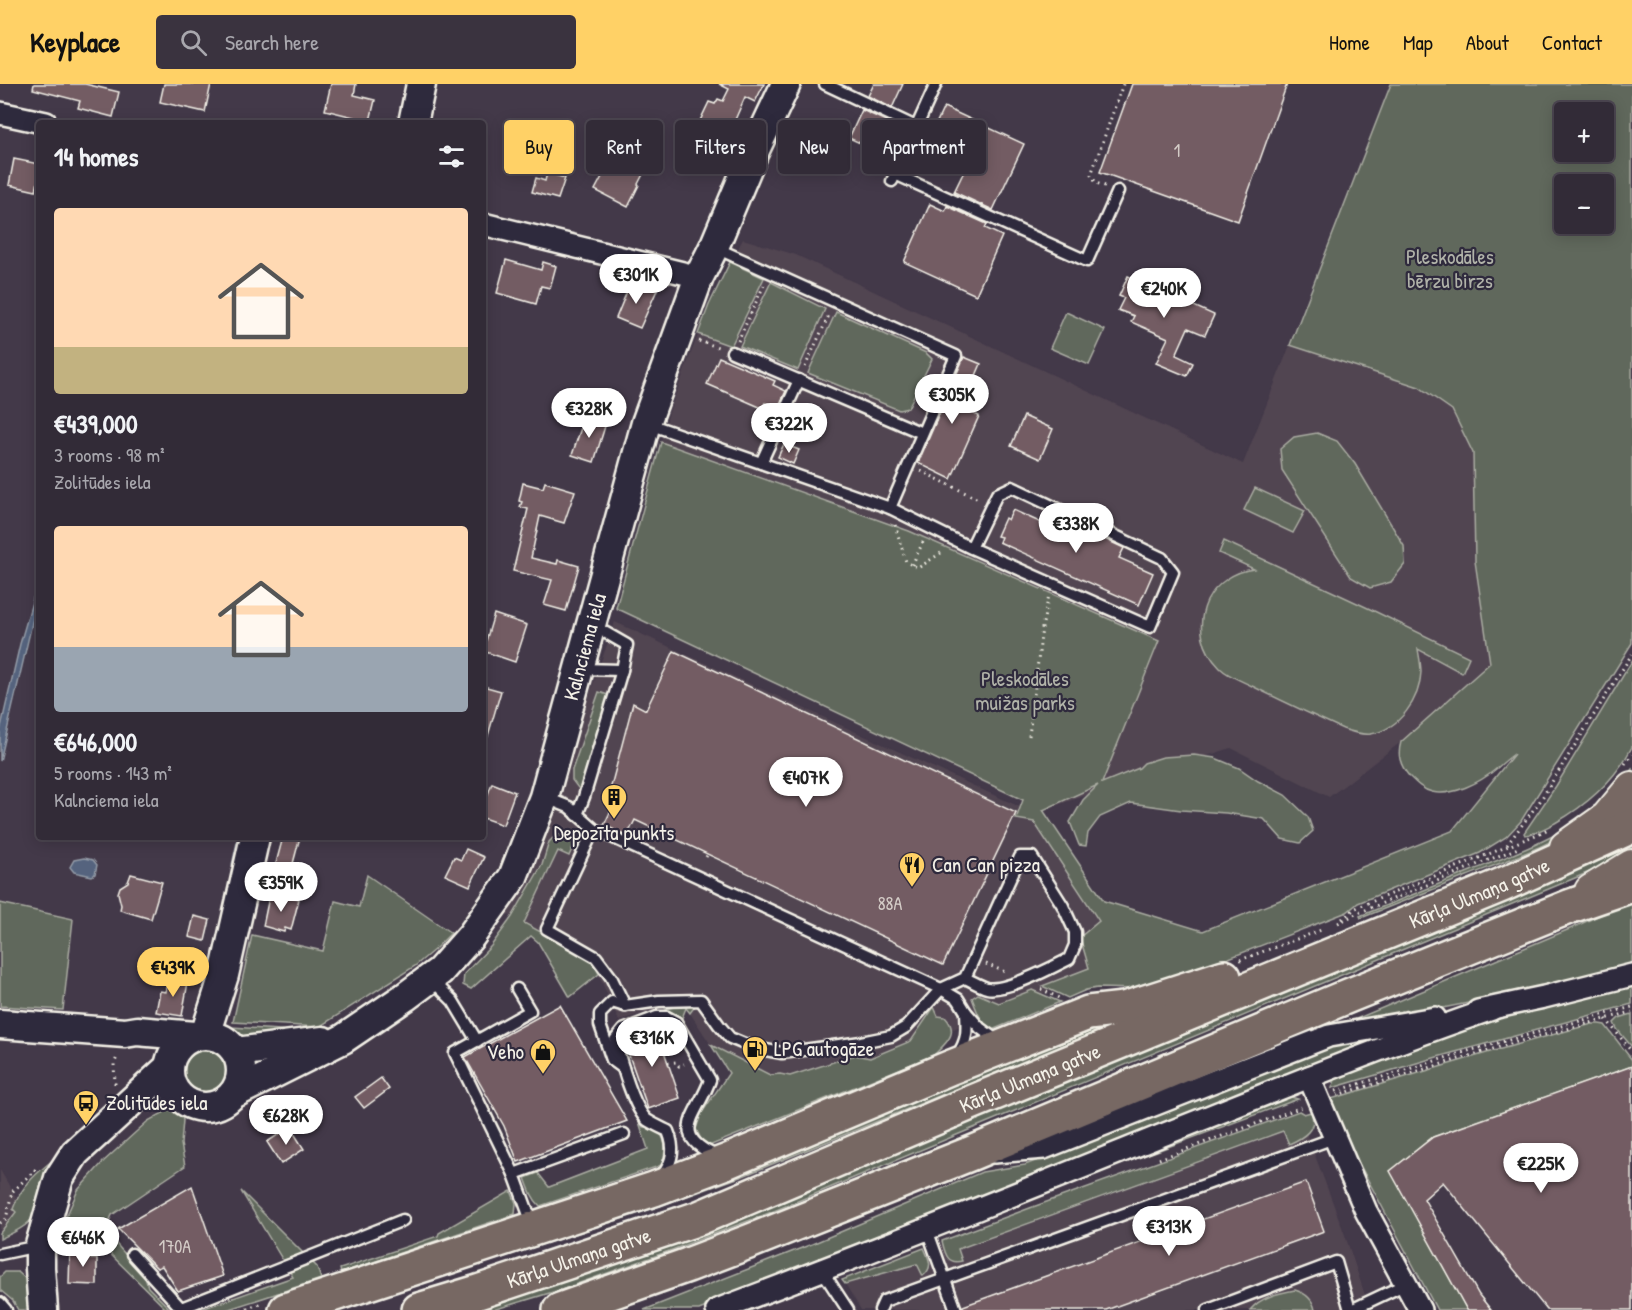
<!DOCTYPE html>
<meta charset="utf-8">
<style>
:root{--surface:#322b37;--page:#3a333f;--text:#f1f3f6;--muted:#a8a7ad;--line:#4d4752;--accent:#ffd166}
body{margin:0;font-family:"Patrick Hand",sans-serif;background:var(--page);color:var(--text);height:100vh;display:flex;flex-direction:column;font-size:22px;white-space:nowrap}
*{box-sizing:border-box;margin:0}
p{font-size:20px;color:var(--muted)}
.icon{flex:none;width:33px;height:33px;fill:none;stroke:currentColor;stroke-width:2;stroke-linecap:round;stroke-linejoin:round}
.map{position:relative;flex:1;overflow:hidden}
.details{position:absolute;left:36px;top:36px;width:450px;height:720px;display:flex;flex-direction:column;background:var(--surface);border-radius:6px;box-shadow:0 3px 15px #0003,0 0 0 2px var(--line)}
.details>*{flex:none}
.guide{position:absolute;left:504px;top:36px;width:570px;height:54px;display:flex;gap:12px}
.tools{position:absolute;left:1554px;top:18px;display:grid;gap:12px}
.tools a{display:grid;place-items:center;width:60px;height:60px;border-radius:6px;background:var(--surface);box-shadow:0 3px 15px #0003,0 0 0 2px var(--line);font-size:30px}
.price{position:absolute;translate:-50% -51px;padding:0 14px;border-radius:21px;background:#fff;color:#222;font-size:20px;line-height:39px;filter:drop-shadow(0 2px 3px #0008)}
.price::after{content:'';position:absolute;left:50%;top:36px;width:18px;height:14px;margin-left:-9px;background:inherit;clip-path:polygon(0 0,100% 0,50% 100%)}
.price.selected{background:var(--accent);color:#111}
ul{padding:0;list-style:none}
li{display:grid;align-content:center;gap:12px;height:318px;padding:0 18px}
li span{display:grid;place-items:center;height:186px;border-radius:6px;color:#555}
li>.icon{margin-inline-start:auto}
span .icon{width:108px;height:108px;fill:#fffc;stroke-width:1}
li b{font-size:26px}
h2{display:flex;justify-content:space-between;align-items:center;height:72px;padding:0 18px;font-size:26px}
.pill{padding:0 21px;border-radius:6px;background:var(--surface);box-shadow:0 3px 15px #0003,0 0 0 2px var(--line);font-size:21px;line-height:54px}
.pill.selected{background:var(--accent);color:#111}
header{display:flex;align-items:center;gap:36px;box-sizing:border-box;height:84px;padding:0 30px;background:var(--accent);color:#111}
header strong{font-size:28px}
nav{display:flex;gap:33px;margin-inline-start:auto;font-size:21px}
.search{width:420px;height:54px;background:var(--page);display:flex;align-items:center;gap:15px;box-sizing:border-box;padding:0 21px;border-radius:6px;color:var(--muted);font-size:22px}
.map>svg:first-child{display:block}
</style>
<header>
<strong>Keyplace</strong>
<div class="search"><svg class="icon" aria-label="search" viewBox="0 0 24 24"><circle cx="10" cy="10" r="6"/><path d="M15 15l6 6"/></svg>Search here</div>
<nav><a>Home</a><a>Map</a><a>About</a><a>Contact</a></nav>
</header>
<div class="map">
<svg width="1632" height="1226" viewBox="0 0 1632 1226">
<rect width="100%" height="100%" fill="#433949"/>
<filter id="ink" filterUnits="userSpaceOnUse"><feTurbulence type="fractalNoise" baseFrequency=".0167" numOctaves="2"/><feDisplacementMap in="SourceGraphic" scale="12" xChannelSelector="R" yChannelSelector="G"/><feConvolveMatrix kernelMatrix="1 2 1 2 8 2 1 2 1" color-interpolation-filters="sRGB"/></filter>
<g filter="url(#ink)">
<g fill="#514451">
<polygon points="743,155 796,171 1243,380 1290,261 1419,303 1452,326 1473,369 1475,477 1490,579 1401,658 1329,713 1231,664 1042,726 616,524 669,328 709,221"/>
<polygon points="615,538 1033,729 1109,841 1099,887 795,1008 711,961 682,917 619,937 592,876 501,827 523,798"/>
<polygon points="1291,1033 1302,1037 1345,1151 1370,1226 861,1226 844,1198 930,1165"/>
<polygon points="0,1086 27,1132 0,1148"/>
</g>
<g fill="#60685b" stroke="#aaaca2" stroke-width="1.5" fill-rule="evenodd">
<path d="M 1391,0 L 1632,0 L 1632,559 L 1521,737 L 1506,753 L 1480,769 L 1358,819 L 1347,828 L 1175,895 L 1139,905 L 1097,904 L 1086,906 L 1068,914 L 1042,902 L 1089,884 L 1080,853 L 1099,837 L 1034,738 L 1016,735 L 1023,716 L 616,524 L 661,358 L 909,447 L 1159,557 L 1102,699 L 1139,684 L 1144,679 L 1163,673 L 1194,671 L 1215,674 L 1239,684 L 1258,697 L 1285,711 L 1308,733 L 1313,747 L 1300,759 L 1282,755 L 1264,735 L 1226,729 L 1181,726 L 1131,719 L 1100,733 L 1088,749 L 1086,762 L 1079,761 L 1070,738 L 1083,716 L 1098,701 L 1043,726 L 1104,817 L 1203,847 L 1452,747 L 1514,670 C 1508,674 1502,680 1496,685 C 1481,698 1452,713 1432,708 C 1423,706 1416,699 1409,692 C 1400,681 1397,671 1401,658 L 1490,579 L 1475,477 L 1473,369 L 1452,326 L 1419,303 L 1290,261 ZM 1564,28 L 1604,28 L 1604,68 L 1564,68 ZM 1564,100 L 1604,100 L 1604,140 L 1564,140 Z"/>
<polygon points="730,178 764,194 731,262 698,250 709,221"/>
<polygon points="771,198 825,225 798,286 740,262"/>
<polygon points="836,228 926,269 932,275 908,324 899,326 808,289"/>
<polygon points="1066,228 1105,246 1089,281 1050,264"/>
<polygon points="1317,349 1337,357 1355,380 1404,462 1405,480 1391,498 1370,504 1351,493 1282,386 1280,365 1294,353"/>
<polygon points="1255,404 1305,427 1293,449 1244,426"/>
<path d="M 1224,457 L 1370,525 L 1469,573 L 1462,589 L 1418,565 C 1419,572 1421,580 1421,588 C 1420,616 1399,645 1371,650 C 1361,651 1352,648 1343,645 C 1312,631 1282,617 1252,602 C 1242,597 1228,592 1220,584 C 1202,566 1196,541 1207,517 C 1216,499 1235,487 1254,485 L 1219,469 Z"/>
<path d="M 1632,577 L 1632,663 C 1615,696 1587,721 1555,739 C 1545,744 1535,750 1525,751 L 1524,749 L 1556,702 Z"/>
<polygon points="599,608 614,613 585,707 578,704 572,696 572,686"/>
<path d="M 1632,685 C 1632,693 1625,699 1621,704 C 1583,751 1521,771 1467,792 C 1432,806 1396,820 1361,834 L 1360,832 C 1397,817 1434,802 1471,787 C 1531,763 1595,741 1632,685 Z"/>
<polygon points="567,749 577,753 569,772 558,767 524,839 592,876 599,890 570,913 538,858 531,852 471,905 463,901 464,890 491,862 512,833 542,781 549,758 556,751"/>
<polygon points="1632,759 1632,768 1611,779 769,1129 669,1167 563,1205 493,1226 468,1226"/>
<polygon points="367,791 451,849 435,865 415,882 319,943 233,938 252,851 323,867 335,817 359,823"/>
<polygon points="1632,816 1632,880 1539,905 1356,941 1356,935 1572,844"/>
<polygon points="0,819 73,835 63,926 0,922"/>
<polygon points="1632,900 1632,920 1437,973 1332,1004 1335,996 1345,984 1449,948"/>
<path d="M 1032,906 L 1060,918 L 992,946 C 980,938 977,927 972,914 L 978,910 L 999,919 Z"/>
<polygon points="690,919 693,920 695,922 690,929 686,924 682,934 666,925"/>
<path d="M 934,923 L 938,932 L 945,933 C 960,949 946,959 934,971 L 709,1062 L 702,1057 L 696,1045 L 701,1030 L 729,989 L 711,961 L 770,991 L 780,990 L 790,992 L 855,971 L 870,974 L 911,957 Z"/>
<polygon points="1632,930 1632,963 1617,945 1614,939 1619,934"/>
<polygon points="221,940 231,943 315,948 241,956 221,942"/>
<polygon points="1592,940 1599,940 1605,941 1632,976 1632,982 1433,1053 1391,1087 1467,1226 1437,1226 1344,1051 1331,1015 1490,968"/>
<polygon points="1093,942 1108,943 743,1092 640,1129 340,1226 310,1226"/>
<polygon points="1377,954 699,1226 644,1226 812,1160 982,1088 1025,1081 1046,1073 1329,959"/>
<circle cx="206" cy="987" r="23"/>
<polygon points="1284,1011 1298,1015 948,1144"/>
<polygon points="170,1025 179,1026 183,1036 181,1060 185,1082 112,1131 105,1147 145,1193 148,1203 171,1226 167,1226 90,1150 57,1159 63,1140 78,1106 104,1077 148,1037"/>
<path d="M 1299,1027 L 1304,1030 L 1311,1028 C 1318,1045 1303,1054 1289,1060 L 1283,1047 L 958,1165 L 962,1177 C 947,1181 945,1169 942,1157 L 1030,1124 Z"/>
<path d="M 638,1035 L 643,1043 C 666,1044 668,1062 662,1081 L 540,1122 C 532,1114 529,1105 525,1094 L 538,1089 L 549,1103 L 648,1065 Z"/>
<path d="M 58,1072 C 51,1089 41,1126 29,1138 C 21,1146 10,1150 0,1155 L 0,1149 L 16,1128 L 13,1125 C 21,1101 39,1087 58,1072 Z"/>
<polygon points="241,1107 317,1183 321,1195 226,1226 199,1226 293,1193"/>
<polygon points="511,1107 516,1119 515,1130 341,1189 340,1185 438,1152 439,1149"/>
<path d="M 924,1164 C 929,1175 934,1183 923,1192 L 917,1180 L 845,1200 L 842,1196 Z"/>
<polygon points="5,1188 18,1188 28,1197 31,1226 18,1226 13,1217 0,1206 0,1193"/>
<path d="M 1295,1206 C 1305,1209 1313,1215 1315,1226 L 1250,1226 C 1261,1213 1278,1209 1295,1206 Z"/>
</g>
<g fill="#54647e" stroke="#949ca8" stroke-width="1.5">
<polygon points="39,494 39,509 0,677 0,647 20,560"/>
<polygon points="84,774 93,776 97,781 95,790 92,792 74,788 70,783 74,776"/>
</g>
<g fill="none" stroke-linecap="round" stroke-linejoin="round">
<polyline stroke="#949ca8" stroke-width="5" points="234,780 240,753"/>
</g>
<g fill="#735c64" stroke="#f4f1e8" stroke-width="1.5">
<polygon points="34,0 85,0 119,8 113,33 78,24 80,17 33,5"/>
<polygon points="164,0 211,0 205,28 160,18"/>
<polygon points="331,0 356,0 354,11 375,16 370,37 325,26"/>
<polygon points="719,0 764,0 755,18 745,13 727,54 698,41 709,18 715,20 718,15 723,17 729,5"/>
<polygon points="874,0 903,0 892,24 868,12"/>
<polygon points="1132,0 1287,0 1238,137 1100,88"/>
<polygon points="944,23 1024,60 993,126 954,108 970,75 929,55"/>
<polygon points="862,26 886,37 873,65 849,54"/>
<polygon points="624,55 653,71 638,100 639,101 628,123 595,106 612,74 611,73 620,56 623,57"/>
<polygon points="14,75 39,80 39,93 36,107 9,101"/>
<polygon points="547,89 565,94 558,115 532,108 536,94 545,97"/>
<polygon points="930,120 945,127 947,122 987,140 985,144 1002,152 976,211 904,178"/>
<polygon points="506,176 541,186 543,178 556,182 550,204 541,202 536,220 497,209"/>
<polygon points="1128,192 1214,231 1205,251 1188,244 1176,271 1193,279 1187,292 1156,279 1168,254 1131,238 1134,232 1118,226 1124,214 1119,212"/>
<polygon points="630,200 657,206 640,244 616,234"/>
<polygon points="719,273 775,297 773,301 786,307 778,324 765,319 762,324 707,300"/>
<polygon points="964,273 981,280 962,324 979,332 951,395 918,379"/>
<polygon points="585,332 606,339 594,378 572,371"/>
<polygon points="1024,332 1053,345 1040,375 1011,362"/>
<polygon points="784,360 799,366 793,380 778,373"/>
<polygon points="545,398 575,407 564,439 540,432 531,474 557,480 558,476 579,482 566,527 544,521 552,496 513,487 528,425 520,423 522,418 519,417 523,399 543,404"/>
<polygon points="1013,426 1046,441 1051,430 1124,464 1119,474 1153,489 1139,521 999,458 1001,453 997,452 1005,434 1008,436"/>
<polygon points="494,530 527,541 515,578 483,567"/>
<polygon points="674,567 1016,729 943,881 635,736 627,752 604,741 617,714 609,710 633,619 646,626"/>
<polygon points="483,602 501,607 487,655 483,655"/>
<polygon points="492,699 515,708 503,741 483,734 483,708 488,710"/>
<polygon points="283,753 300,753 291,787 275,783"/>
<polygon points="466,765 484,773 470,802 445,791 454,773 461,776"/>
<polygon points="131,790 162,798 151,835 120,826 121,821 118,809 120,803 128,798"/>
<polygon points="284,811 299,815 291,846 285,844 284,848 263,842 269,813 283,816"/>
<polygon points="194,832 210,836 205,857 189,853"/>
<polygon points="168,894 188,898 182,932 156,928 160,907 166,908"/>
<polygon points="560,921 627,1037 518,1078 504,1042 465,973"/>
<polygon points="656,944 680,1014 648,1025 624,957 626,954"/>
<polygon points="1632,982 1632,1226 1547,1226 1443,1098 1424,1115 1479,1211 1491,1226 1467,1226 1390,1087 1433,1053"/>
<polygon points="381,994 389,1005 364,1024 355,1013"/>
<polygon points="290,1043 304,1065 281,1080 267,1058"/>
<polygon points="1306,1098 1324,1147 1106,1226 963,1226 963,1222"/>
<polygon points="192,1102 223,1192 178,1207 162,1182 157,1184 118,1145"/>
<polygon points="70,1166 91,1166 91,1175 97,1175 97,1201 69,1200"/>
</g>
<g fill="none" stroke-linecap="round" stroke-linejoin="round">
<g stroke="#f4f1e8" stroke-width="15">
<g id="lane">
<polyline points="825,0 916,43"/>
<polyline points="895,90 1087,177 1118,107"/>
<polyline points="892,97 936,0"/>
<polyline points="716,164 956,272 890,424"/>
<polyline points="732,268 922,349"/>
<polyline points="646,339 890,424 971,464 1150,543 1173,488 1162,474 1012,403 997,410 971,464"/>
<polyline points="761,379 799,296"/>
<polyline points="580,585 622,586"/>
<polyline points="544,713 569,723 594,745 941,905 958,915 966,928 980,944 995,955 999,956"/>
<polyline points="577,731 584,713 622,586 627,561 594,542"/>
<path d="M 594,745 L 547,845 L 596,873 L 611,893 L 625,922 L 659,917 L 701,916 L 719,941 L 730,954 L 754,964 L 782,969 L 861,958 L 891,952 L 906,943 L 941,905 L 965,894 L 1020,773 L 1032,773 L 1063,822 L 1075,848 L 1075,861 L 1069,875 C 1051,884 1006,908 987,904 C 980,902 972,897 965,894"/>
<polyline points="431,895 453,917 477,957"/>
<path d="M 958,970 C 968,955 967,946 966,928"/>
<polyline points="623,984 612,976 600,941 600,930 612,918 625,922"/>
<polyline points="514,1090 455,969 530,927 517,905"/>
<path d="M 663,1091 C 673,1076 675,1064 668,1047 C 662,1044 653,1040 647,1036 C 633,1024 620,974 615,956 L 623,946 L 657,933 L 667,933 L 676,938 L 710,996 C 698,1031 666,1051 719,1073"/>
<polyline points="533,1142 514,1090 624,1050"/>
<polyline points="929,1145 930,1154 956,1226"/>
<polyline points="0,1170 38,1162"/>
<polyline points="132,1170 180,1223 184,1223 403,1136"/>
<polyline points="826,1185 827,1194 848,1226"/>
<polyline points="0,1219 6,1226"/>
<polyline points="880,1226 884,1217 1334,1054"/>
<polyline points="1208,1226 1336,1178 1350,1226"/>
<polyline points="1351,1226 1406,1200"/>
</g>
</g>
<g stroke="#f4f1e8" stroke-width="26">
<g id="street">
<polyline points="0,29 46,39"/>
<polyline points="483,140 699,193"/>
<polyline points="1478,927 1544,913 1632,891"/>
<polyline points="1309,993 1366,1127 1420,1226"/>
<polyline points="994,1068 1044,1064 1329,952 1435,934"/>
<path d="M 717,1226 C 867,1170 1016,1110 1165,1050 C 1274,1007 1381,963 1492,925"/>
</g>
</g>
<g stroke="#f4f1e8" stroke-width="33">
<g id="secondary">
<polyline points="413,39 421,0"/>
<polyline points="0,940 125,949 137,947 195,952"/>
<polyline points="205,951 224,891 255,753"/>
<circle cx="205" cy="987" r="36"/>
<polyline points="236,968 323,957"/>
<path id="s1" d="M 233,1010 L 343,955 L 405,913 L 440,887 L 471,852 L 513,793 L 544,713 L 646,339 L 699,193 L 714,163 L 753,70 L 786,0"/>
<polyline points="43,1226 40,1184 40,1161 59,1094 75,1069 168,984"/>
</g>
</g>
<g stroke="#f4f1e8" stroke-width="36">
<g id="primary">
<polyline points="1566,763 1607,734 1632,704"/>
<polyline points="1591,807 1632,782"/>
</g>
</g>
<g stroke="#f4f1e8" stroke-width="38">
<g id="highway">
<polyline points="286,1226 654,1105 728,1077 949,984 1088,929 1124,925 1224,893"/>
<path id="s2" d="M 419,1226 L 475,1209 L 699,1134 L 968,1020 L 1502,801 L 1632,742"/>
<polyline points="560,1226 688,1181 751,1157 972,1069 1348,912 1571,822 1632,801"/>
</g>
</g>
<g stroke="#f4f1e8" stroke-width="3" stroke-dasharray="1.5 4.5" stroke-linecap="butt">
<polyline points="1105,102 1096,99 1091,91 1123,0"/>
<polyline points="699,257 721,264"/>
<polyline points="738,257 764,201"/>
<polyline points="805,283 830,229"/>
<polyline points="921,387 980,416"/>
<polyline points="895,441 906,478 918,484 944,467"/>
<polyline points="912,481 924,456"/>
<polyline points="1029,652 1042,544 1049,511"/>
<polyline points="1625,680 1632,670"/>
<polyline points="1507,761 1540,717 1632,570"/>
<polyline points="706,773 708,770"/>
<polyline points="1342,835 1356,824 1538,750 1550,744"/>
<polyline points="1338,839 1358,829 1518,764"/>
<polyline points="1240,876 1324,845"/>
<polyline points="986,880 1005,888"/>
<polyline points="1041,905 1059,914"/>
<polyline points="1606,935 1632,968"/>
<polyline points="668,979 676,978 679,982 684,980"/>
<polyline points="115,1000 114,980 118,971"/>
<polyline points="1336,1007 1468,967 1632,923"/>
<polyline points="1337,1011 1513,959 1632,928"/>
<polyline points="1159,1075 1302,1023"/>
<polyline points="0,1139 6,1135 12,1108 38,1083"/>
<polyline points="241,1226 262,1219"/>
</g>
<use href="#lane" stroke="#2f2a3d" stroke-width="10"/>
<use href="#street" stroke="#2f2a3d" stroke-width="21"/>
<use href="#secondary" stroke="#2f2a3d" stroke-width="28"/>
<use href="#primary" stroke="#776864" stroke-width="32"/>
<use href="#highway" stroke="#776864" stroke-width="33"/>
</g>
</g>
<defs>
<g id="building-pin" transform="scale(1.35)"><path d="M0 17L-7.5 6A9.5 9.5 0 1 1 7.5 6Z" fill="#ffd166" stroke="#2f2a3d"/><path d="M-4-6H4V6H1V3H-1V6H-4ZM-2.5-4.3h1.7v1.8h-1.7ZM.8-4.3h1.7v1.8H.8ZM-2.5-1h1.7V.8h-1.7ZM.8-1h1.7V.8H.8Z" fill="#111"/></g>
<g id="restaurant-pin" transform="scale(1.35)"><path d="M0 17L-7.5 6A9.5 9.5 0 1 1 7.5 6Z" fill="#ffd166" stroke="#2f2a3d"/><path d="M-5-6h1v4h1v-4h1v4h1v-4h1v5L-1.5 .5V6h-2V.5L-5-1ZM5-6V6H3V1.5H1.5Q1.5-4 5-6Z" fill="#111"/></g>
<g id="fuel-pin" transform="scale(1.35)"><path d="M0 17L-7.5 6A9.5 9.5 0 1 1 7.5 6Z" fill="#ffd166" stroke="#2f2a3d"/><path d="M-5.5-6h7V0h2V4h1.3V-2.5L3-4.5l.8-.8L6-3V5H2.5V1h-1V6h-7ZM-4.2-4.7v3.2H.2V-4.7Z" fill="#111"/></g>
<g id="shop-pin" transform="scale(1.35)"><path d="M0 17L-7.5 6A9.5 9.5 0 1 1 7.5 6Z" fill="#ffd166" stroke="#2f2a3d"/><path d="M-5-2.5h2.3a2.7 3.5 0 0 1 5.4 0H5L5.5 6h-11ZM-1.5-2.5h3a1.5 2.3 0 0 0-3 0Z" fill="#111"/></g>
<g id="bus-pin" transform="scale(1.35)"><path d="M0 17L-7.5 6A9.5 9.5 0 1 1 7.5 6Z" fill="#ffd166" stroke="#2f2a3d"/><path d="M-5-6H5V4H4V6H2V4H-2V6H-4V4H-5ZM-3.5-4V0h7V-4ZM-3.5 1.2v1.5H-2V1.2ZM2 1.2v1.5H3.5V1.2Z" fill="#111"/></g>
</defs>
<g fill-rule="evenodd">
<use href="#building-pin" x="614" y="713"/>
<use href="#restaurant-pin" x="912" y="781"/>
<use href="#fuel-pin" x="755" y="965"/>
<use href="#shop-pin" x="543" y="968"/>
<use href="#bus-pin" x="86" y="1019"/>
</g>
<g text-anchor="middle" stroke-width="4.5" stroke-linejoin="round" paint-order="stroke">
<g font-size="18" fill="#d4ccc7">
<text x="1177" y="73">1</text>
<text x="890" y="826">88A</text>
<text x="175" y="1169">170A</text>
</g>
<g font-size="21" fill="#b1b3a9" stroke="#2f2a3d">
<text x="1450" y="180">Pleskodāles<tspan x="1450" dy="24">bērzu birzs</tspan></text>
<text x="1025" y="602">Pleskodāles<tspan x="1025" dy="24">muižas parks</tspan></text>
</g>
<g font-size="21" fill="#f4f1e8" stroke="#2f2a3d">
<text dy="7" stroke="none"><textPath href="#s1" startOffset="602">Kalnciema iela</textPath></text>
<text dy="7" stroke="none"><textPath href="#s2" startOffset="1140">Kārļa Ulmaņa gatve</textPath></text>
<text dy="7" stroke="none"><textPath href="#s2" startOffset="654">Kārļa Ulmaņa gatve</textPath></text>
<text dy="7" stroke="none"><textPath href="#s2" startOffset="168">Kārļa Ulmaņa gatve</textPath></text>
</g>
<g font-size="21" fill="#f4f1e8" stroke="#2f2a3d" text-anchor="start">
<text x="614" y="756" text-anchor="middle">Depozīta punkts</text>
<text x="932" y="788">Can Can pizza</text>
<text x="774" y="972">LPG autogāze</text>
<text x="524" y="975" text-anchor="end">Veho</text>
<text x="106" y="1026">Zolitūdes iela</text>
</g>
</g>
</svg>
<div class="tools">
<a>+</a>
<a>−</a>
</div>
<b class="price" style="left:636px;top:221px">€301K</b>
<b class="price" style="left:1164px;top:235px">€240K</b>
<b class="price" style="left:952px;top:341px">€305K</b>
<b class="price" style="left:589px;top:355px">€328K</b>
<b class="price" style="left:789px;top:370px">€322K</b>
<b class="price" style="left:1076px;top:470px">€338K</b>
<b class="price" style="left:806px;top:724px">€407K</b>
<b class="price" style="left:281px;top:829px">€359K</b>
<b class="price selected" style="left:173px;top:914px">€439K</b>
<b class="price" style="left:652px;top:984px">€316K</b>
<b class="price" style="left:286px;top:1062px">€628K</b>
<b class="price" style="left:1541px;top:1110px">€225K</b>
<b class="price" style="left:1169px;top:1173px">€313K</b>
<b class="price" style="left:83px;top:1184px">€646K</b>
<div class="guide">
<a class="pill selected">Buy</a>
<a class="pill">Rent</a>
<a class="pill">Filters</a>
<a class="pill">New</a>
<a class="pill">Apartment</a>
</div>
<section class="details">
<h2>14 homes<svg class="icon" aria-label="filters" viewBox="0 0 24 24"><path d="M4 7h16M4 17h16"/><circle cx="9" cy="7" r="2"/><circle cx="15" cy="17" r="2"/></svg></h2>
<ul>
<li><span style="background:linear-gradient(#ffd9b3 75%,#c2b280 0)"><svg class="icon" aria-label="home" viewBox="0 0 24 24"><path d="M3 11l9-7 9 7M6 9v11h12V9"/></svg></span><div><b>€439,000</b><p>3 rooms · 98 m²</p><p>Zolitūdes iela</p></div></li>
<li><span style="background:linear-gradient(#ffd9b3 65%,#9aa5b1 0)"><svg class="icon" aria-label="home" viewBox="0 0 24 24"><path d="M3 11l9-7 9 7M6 9v11h12V9"/></svg></span><div><b>€646,000</b><p>5 rooms · 143 m²</p><p>Kalnciema iela</p></div></li>
</ul>
</section>
</div>
